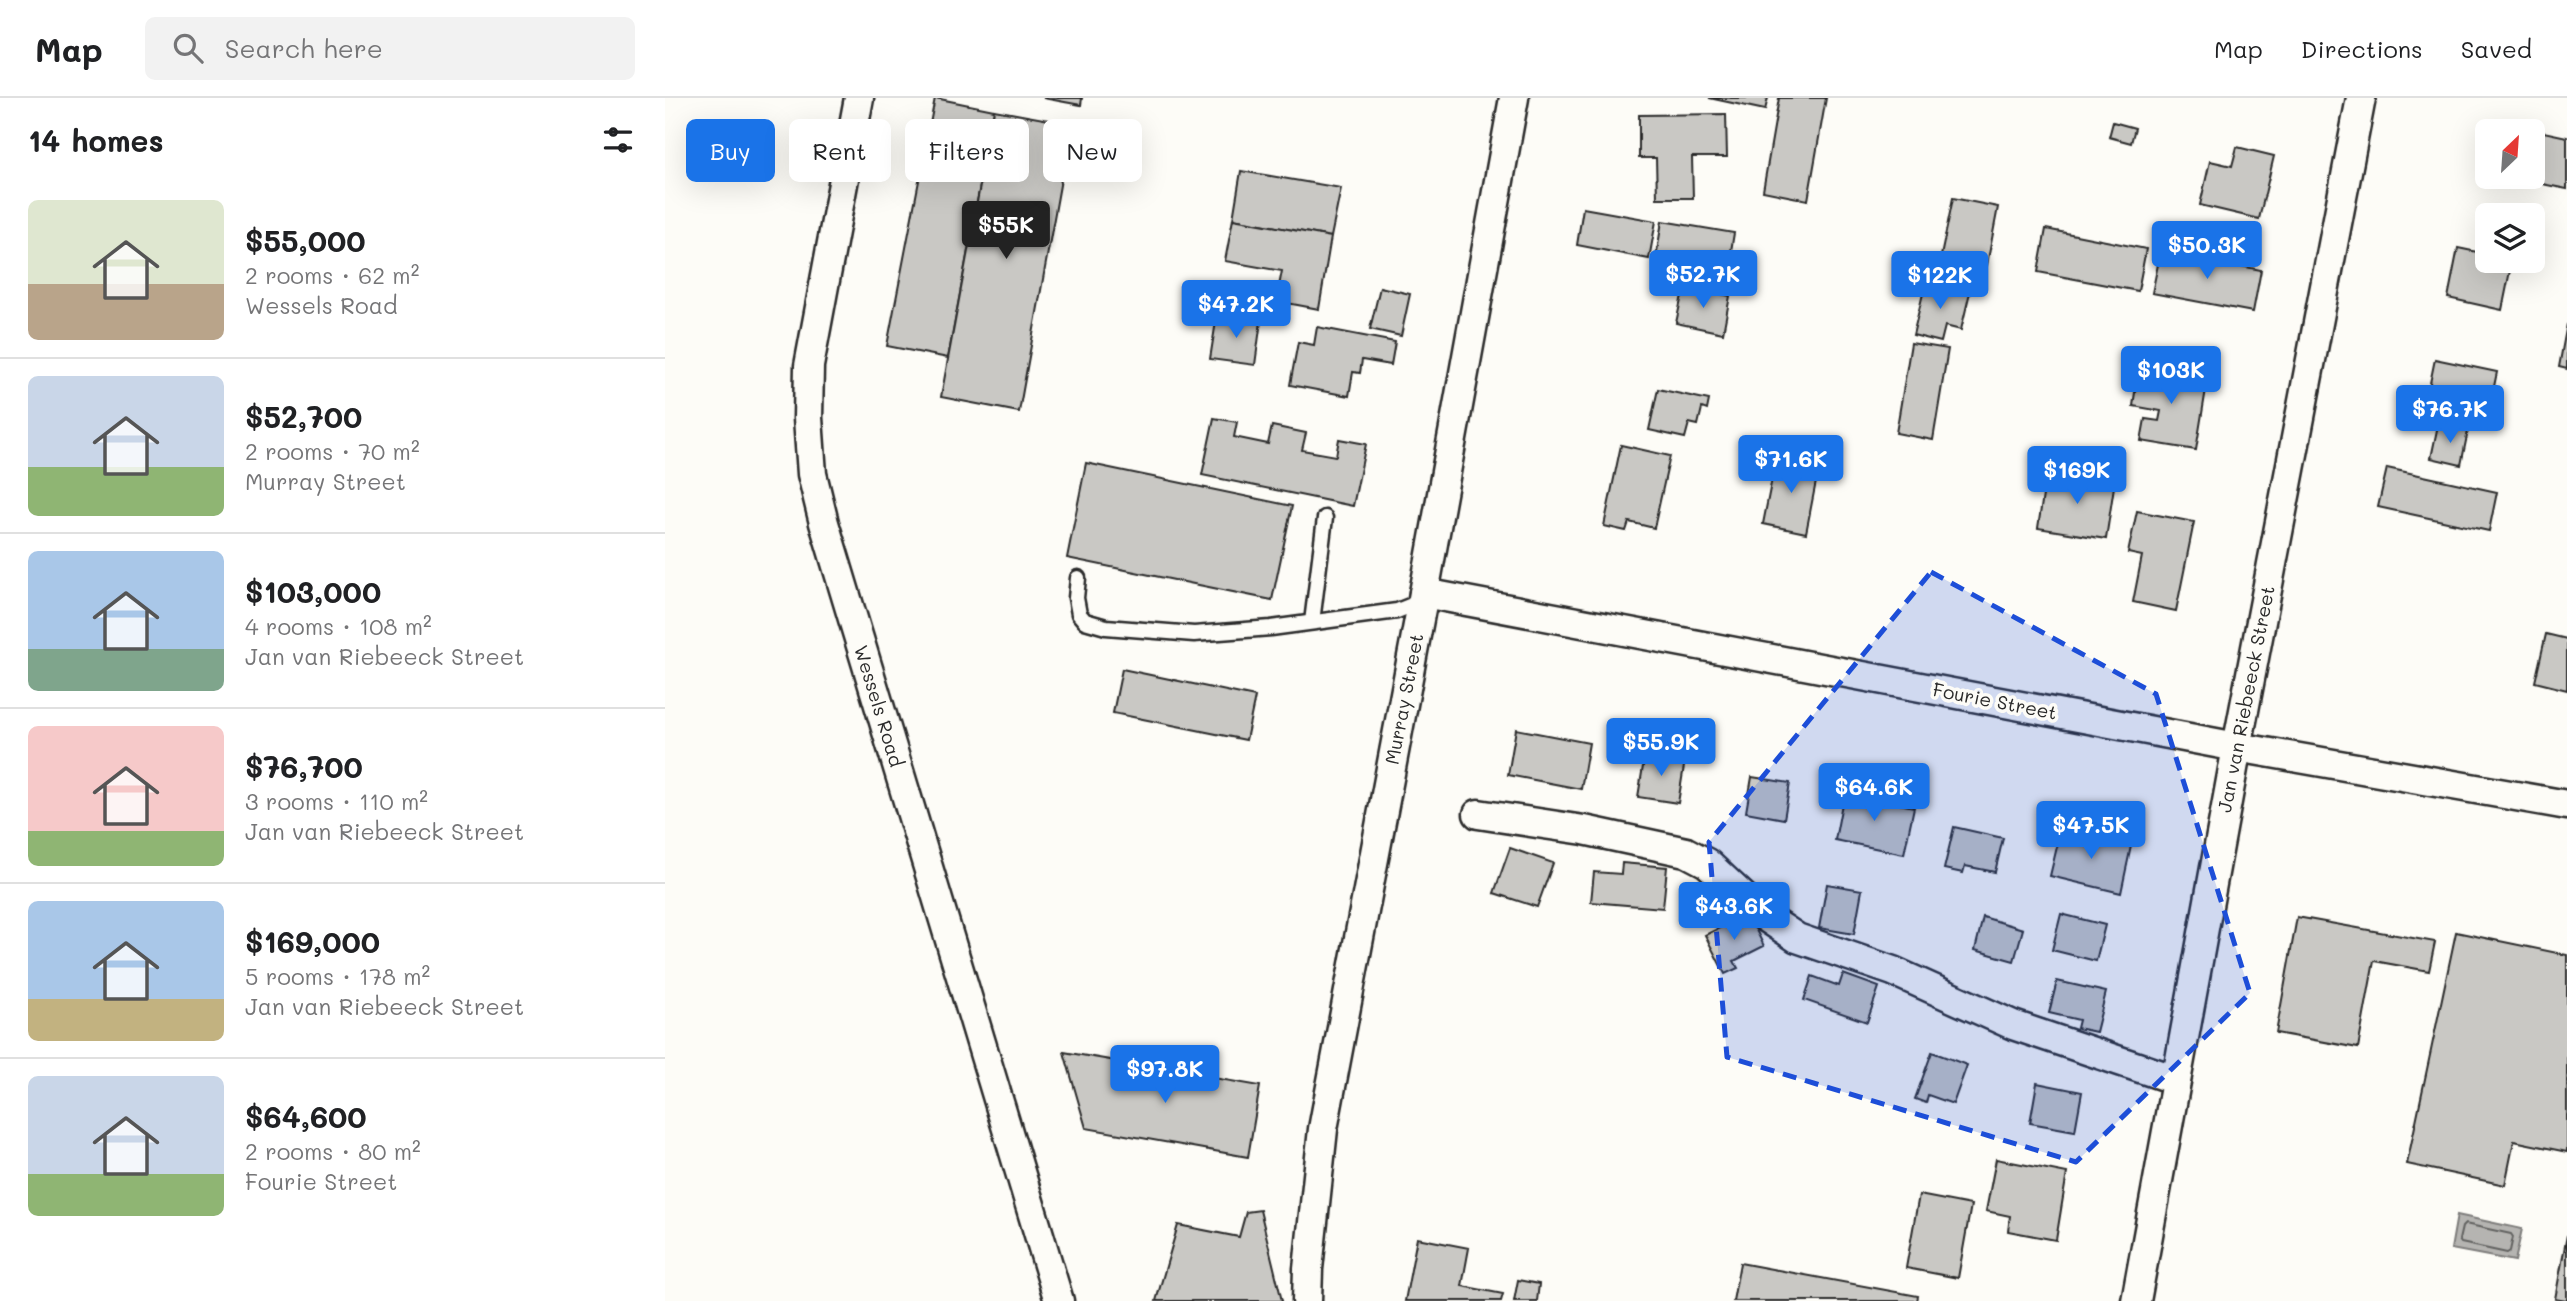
<!DOCTYPE html>
<meta charset="utf-8">
<style>
:root{--surface:#fff;--page:#f2f2f2;--text:#202124;--muted:#757577;--line:#e0e0e0;--accent:#1a73e8}
body{margin:0;font-family:Mali,sans-serif;background:var(--page);color:var(--text);height:100vh;display:flex;flex-direction:column;font-size:26px;white-space:nowrap}
*{box-sizing:border-box;margin:0}
p{font-size:23px;color:var(--muted)}
.icon{flex:none;width:38px;height:38px;fill:none;stroke:currentColor;stroke-width:2;stroke-linecap:round;stroke-linejoin:round}
.map{position:relative;flex:1;overflow:hidden}
.panel{display:flex;flex-direction:column;background:var(--surface);width:665px}
.panel>*{flex:none}
.guide{position:absolute;left:21px;top:21px;width:665px;height:63px;display:flex;gap:14px}
.needle{width:46px;rotate:25deg}
.fabs{position:absolute;left:1810px;top:21px;display:grid;gap:14px}
.fabs a{display:grid;place-items:center;width:70px;height:70px;border-radius:10px;background:var(--surface);box-shadow:0 7px 28px #0002;font-size:35px}
.price{position:absolute;translate:-50% -60px;padding:0 16px;border-radius:7px;background:var(--accent);color:#fff;font-size:23px;line-height:46px;filter:drop-shadow(0 2px 4px #0008)}
.price::after{content:'';position:absolute;left:50%;top:42px;width:21px;height:16px;margin-left:-10px;background:inherit;clip-path:polygon(0 0,100% 0,50% 100%)}
.price.selected{background:#222;color:#fff}
ul{padding:0;list-style:none}
li{display:flex;align-items:center;gap:21px;height:175px;padding:0 28px}
li+li{border-top:2px solid var(--line)}
li span{display:grid;place-items:center;flex:none;width:196px;height:140px;border-radius:10px;color:#555}
li>.icon{margin-inline-start:auto}
span .icon{width:84px;height:84px;fill:#fffc;stroke-width:1}
li b{font-size:30px}
h2{display:flex;justify-content:space-between;align-items:center;height:84px;padding:0 28px;font-size:30px}
.pill{padding:0 24px;border-radius:10px;background:var(--surface);box-shadow:0 7px 28px #0002;font-size:24px;line-height:63px}
.pill.selected{background:var(--accent);color:#fff}
header{display:flex;align-items:center;gap:42px;box-sizing:border-box;height:98px;padding:0 35px;background:var(--surface);border-bottom:2px solid var(--line)}
header strong{font-size:33px}
nav{display:flex;gap:38px;margin-inline-start:auto;font-size:24px}
.search{width:490px;height:63px;background:var(--page);display:flex;align-items:center;gap:18px;box-sizing:border-box;padding:0 24px;border-radius:10px;color:var(--muted);font-size:26px}
main{display:flex;flex:1;min-height:0}
.map>svg:first-child{display:block}
</style>
<header>
<strong>Map</strong>
<div class="search"><svg class="icon" aria-label="search" viewBox="0 0 24 24"><circle cx="10" cy="10" r="6"/><path d="M15 15l6 6"/></svg>Search here</div>
<nav><a>Map</a><a>Directions</a><a>Saved</a></nav>
</header>
<main>
<section class="panel">
<h2>14 homes<svg class="icon" aria-label="filters" viewBox="0 0 24 24"><path d="M4 7h16M4 17h16"/><circle cx="9" cy="7" r="2"/><circle cx="15" cy="17" r="2"/></svg></h2>
<ul>
<li><span style="background:linear-gradient(#dfe7d0 60%,#b9a48a 0)"><svg class="icon" aria-label="home" viewBox="0 0 24 24"><path d="M3 11l9-7 9 7M6 9v11h12V9"/></svg></span><div><b>$55,000</b><p>2 rooms · 62 m²</p><p>Wessels Road</p></div></li>
<li><span style="background:linear-gradient(#c9d6e8 65%,#8fb573 0)"><svg class="icon" aria-label="home" viewBox="0 0 24 24"><path d="M3 11l9-7 9 7M6 9v11h12V9"/></svg></span><div><b>$52,700</b><p>2 rooms · 70 m²</p><p>Murray Street</p></div></li>
<li><span style="background:linear-gradient(#a9c7e8 70%,#7fa58c 0)"><svg class="icon" aria-label="home" viewBox="0 0 24 24"><path d="M3 11l9-7 9 7M6 9v11h12V9"/></svg></span><div><b>$103,000</b><p>4 rooms · 108 m²</p><p>Jan van Riebeeck Street</p></div></li>
<li><span style="background:linear-gradient(#f6c9c9 75%,#8fb573 0)"><svg class="icon" aria-label="home" viewBox="0 0 24 24"><path d="M3 11l9-7 9 7M6 9v11h12V9"/></svg></span><div><b>$76,700</b><p>3 rooms · 110 m²</p><p>Jan van Riebeeck Street</p></div></li>
<li><span style="background:linear-gradient(#a9c7e8 70%,#c2b280 0)"><svg class="icon" aria-label="home" viewBox="0 0 24 24"><path d="M3 11l9-7 9 7M6 9v11h12V9"/></svg></span><div><b>$169,000</b><p>5 rooms · 178 m²</p><p>Jan van Riebeeck Street</p></div></li>
<li><span style="background:linear-gradient(#c9d6e8 70%,#8fb573 0)"><svg class="icon" aria-label="home" viewBox="0 0 24 24"><path d="M3 11l9-7 9 7M6 9v11h12V9"/></svg></span><div><b>$64,600</b><p>2 rooms · 80 m²</p><p>Fourie Street</p></div></li>
</ul>
</section>
<div class="map">
<svg width="1902" height="1203" viewBox="0 0 1902 1203">
<rect width="100%" height="100%" fill="#fdfcf7"/>
<filter id="ink" filterUnits="userSpaceOnUse"><feTurbulence type="fractalNoise" baseFrequency=".0143" numOctaves="2"/><feDisplacementMap in="SourceGraphic" scale="14" xChannelSelector="R" yChannelSelector="G"/><feConvolveMatrix kernelMatrix="1 2 1 2 8 2 1 2 1" color-interpolation-filters="sRGB"/></filter>
<g filter="url(#ink)">
<polygon fill="#b5b4b1" stroke="#7e7d7b" stroke-width="2" points="1792,1117 1857,1131 1850,1163 1786,1151"/>
<g fill="none" stroke-linecap="round" stroke-linejoin="round">
<polygon stroke="#626261" stroke-width="2" points="1800,1126 1846,1136 1848,1139 1845,1153 1842,1155 1796,1145 1794,1142 1797,1129"/>
</g>
<g fill="#c9c8c4" stroke="#2b2b2b" stroke-width="2">
<polygon points="270,0 329,12 283,260 222,248"/>
<polygon points="378,0 417,0 416,7"/>
<polygon points="1044,0 1103,0 1100,12"/>
<polygon points="1114,0 1161,0 1143,102 1098,93"/>
<polygon points="329,12 406,26 354,314 276,299"/>
<polygon points="1061,16 1062,59 1027,59 1028,100 992,100 991,60 974,60 974,17"/>
<polygon points="1448,24 1470,30 1466,45 1444,39"/>
<polygon points="1837,25 1902,39 1902,91 1842,79 1867,79 1867,33 1836,33"/>
<polygon points="1572,49 1609,58 1594,121 1535,107 1545,63 1567,68"/>
<polygon points="576,73 676,90 666,139 568,121"/>
<polygon points="1288,100 1333,109 1322,167 1276,158"/>
<polygon points="918,110 991,123 984,161 912,147"/>
<polygon points="568,121 666,139 654,211 611,203 617,173 560,163"/>
<polygon points="997,123 1069,135 1063,171 991,160"/>
<polygon points="1381,131 1481,151 1473,193 1373,174"/>
<polygon points="1793,150 1822,156 1822,163 1847,163 1837,212 1783,200"/>
<polygon points="1496,152 1596,172 1588,214 1487,195"/>
<polygon points="1261,183 1305,194 1296,232 1280,228 1276,244 1248,237"/>
<polygon points="1019,188 1065,198 1058,235 1011,225"/>
<polygon points="715,189 745,196 736,238 705,231"/>
<polygon points="552,217 596,223 590,267 545,261"/>
<polygon points="1902,226 1902,271 1894,269"/>
<polygon points="652,229 730,244 726,267 697,262 695,275 688,274 684,298 625,287 633,244 649,247"/>
<polygon points="1246,245 1283,251 1268,342 1231,335"/>
<polygon points="1770,261 1832,274 1820,332 1758,319"/>
<polygon points="1474,267 1543,279 1531,352 1476,343 1480,321 1494,323 1496,313 1468,308"/>
<polygon points="993,291 1044,302 1042,312 1037,310 1033,327 1024,325 1020,340 984,332"/>
<polygon points="549,320 572,324 569,339 603,346 607,328 641,335 637,352 671,358 674,341 701,346 688,408 537,377"/>
<polygon points="1773,327 1803,333 1796,367 1766,360"/>
<polygon points="956,347 1005,358 989,430 964,424 961,433 939,428"/>
<polygon points="1111,360 1154,368 1141,435 1098,426"/>
<polygon points="421,365 627,408 607,502 402,460"/>
<polygon points="1722,370 1832,394 1824,433 1713,409"/>
<polygon points="1381,377 1417,383 1418,377 1450,382 1441,441 1373,430"/>
<polygon points="1472,413 1529,424 1511,513 1468,504 1477,458 1463,455"/>
<polygon points="1881,536 1902,541 1902,592 1870,584"/>
<polygon points="457,571 590,599 581,642 448,615"/>
<polygon points="851,631 924,645 916,691 843,677"/>
<polygon points="980,656 1020,662 1013,705 973,699"/>
<polygon points="1087,679 1125,685 1119,721 1081,714"/>
<polygon points="1179,695 1249,709 1239,756 1170,742"/>
<polygon points="1289,729 1338,740 1330,774 1300,768 1298,775 1279,771"/>
<polygon points="1396,732 1466,748 1456,795 1385,778"/>
<polygon points="845,750 888,765 872,809 829,795"/>
<polygon points="957,765 1002,769 998,810 926,804 929,774 956,776"/>
<polygon points="1162,786 1197,792 1189,836 1154,830"/>
<polygon points="1083,816 1099,848 1069,863 1073,870 1060,876 1040,837"/>
<polygon points="1396,816 1440,827 1431,863 1387,852"/>
<polygon points="1318,819 1358,831 1349,863 1310,852"/>
<polygon points="1632,819 1770,844 1764,873 1709,863 1693,950 1611,935"/>
<polygon points="1791,834 1902,857 1902,1054 1849,1043 1840,1087 1742,1066"/>
<polygon points="1178,876 1214,889 1202,924 1139,902 1147,878 1174,888"/>
<polygon points="1392,883 1441,894 1431,934 1412,930 1414,922 1384,915"/>
<polygon points="399,954 595,988 583,1059 421,1030"/>
<polygon points="1267,954 1302,967 1288,1006 1263,997 1261,1005 1250,1001"/>
<polygon points="1372,985 1417,994 1410,1033 1365,1025"/>
<polygon points="1331,1061 1402,1075 1391,1142 1343,1133 1345,1118 1321,1113"/>
<polygon points="1254,1097 1306,1107 1293,1180 1241,1170"/>
<polygon points="595,1112 617,1203 491,1203 513,1127 574,1139 581,1114"/>
<polygon points="1902,1137 1902,1203 1901,1203 1890,1201"/>
<polygon points="752,1140 804,1150 797,1188 838,1196 836,1203 740,1203"/>
<polygon points="1075,1165 1253,1198 1252,1203 1068,1203"/>
<polygon points="853,1182 874,1186 872,1203 849,1203"/>
</g>
<g fill="none" stroke-linecap="round" stroke-linejoin="round">
<g stroke="#2b2b2b" stroke-width="19">
<g id="service">
<polyline points="413,480 411,500 414,516 420,523 441,529 529,536 606,530 732,513 747,507 757,497"/>
<polyline points="647,524 660,420"/>
</g>
</g>
<g stroke="#2b2b2b" stroke-width="33">
<g id="minor">
<polyline points="194,0 144,268 143,320 147,376 159,425 394,1203"/>
<polyline points="759,495 1572,649 1902,707"/>
<polyline points="813,716 919,732 1021,754 1042,765 1099,818 1132,840 1228,873 1348,927 1511,982"/>
<polyline points="642,1203 643,1171 658,1031 759,495 849,0"/>
<polyline points="1471,1203 1572,649 1696,0"/>
</g>
</g>
<use href="#service" stroke="#fdfcf7" stroke-width="14"/>
<use href="#minor" stroke="#fdfcf7" stroke-width="28"/>
</g>
</g>
<path fill="#1d4ed8" fill-opacity="0.2" stroke="#1d4ed8" stroke-width="5" stroke-dasharray="14 9" stroke-linejoin="round" d="M 1266,474 L 1491,596 L 1585,895 L 1411,1064 L 1062,959 L 1044,744 Z"/>
<g text-anchor="middle" stroke-width="7" stroke-linejoin="round" paint-order="stroke">
<g font-size="19" fill="#2b2b2b" stroke="#fdfcf7">
<text transform="translate(739 601) rotate(-79)" y="7">Murray Street</text>
<text transform="translate(1581 601) rotate(-79)" y="7">Jan van Riebeeck Street</text>
<text transform="translate(1330 603) rotate(11)" y="7">Fourie Street</text>
<text transform="translate(214 608) rotate(73)" y="7">Wessels Road</text>
</g>
</g>
</svg>
<div class="fabs">
<a><svg class="needle" viewBox="-14 -14 28 28"><path d="M0-13l5 13h-10z" fill="#e53935"/><path d="M0 13l5-13h-10z" fill="#757577"/></svg></a>
<a><svg class="icon" aria-label="layers" viewBox="0 0 24 24"><path d="M12 4l9 5-9 5-9-5zM3 14l9 5 9-5"/></svg></a>
</div>
<b class="price selected" style="left:341px;top:163px">$55K</b>
<b class="price" style="left:1542px;top:183px">$50.3K</b>
<b class="price" style="left:1038px;top:212px">$52.7K</b>
<b class="price" style="left:1275px;top:213px">$122K</b>
<b class="price" style="left:571px;top:242px">$47.2K</b>
<b class="price" style="left:1506px;top:308px">$103K</b>
<b class="price" style="left:1785px;top:347px">$76.7K</b>
<b class="price" style="left:1126px;top:397px">$71.6K</b>
<b class="price" style="left:1412px;top:408px">$169K</b>
<b class="price" style="left:996px;top:680px">$55.9K</b>
<b class="price" style="left:1209px;top:725px">$64.6K</b>
<b class="price" style="left:1426px;top:763px">$47.5K</b>
<b class="price" style="left:1069px;top:844px">$43.6K</b>
<b class="price" style="left:500px;top:1007px">$97.8K</b>
<div class="guide">
<a class="pill selected">Buy</a>
<a class="pill">Rent</a>
<a class="pill">Filters</a>
<a class="pill">New</a>
</div>
</div>
</main>
